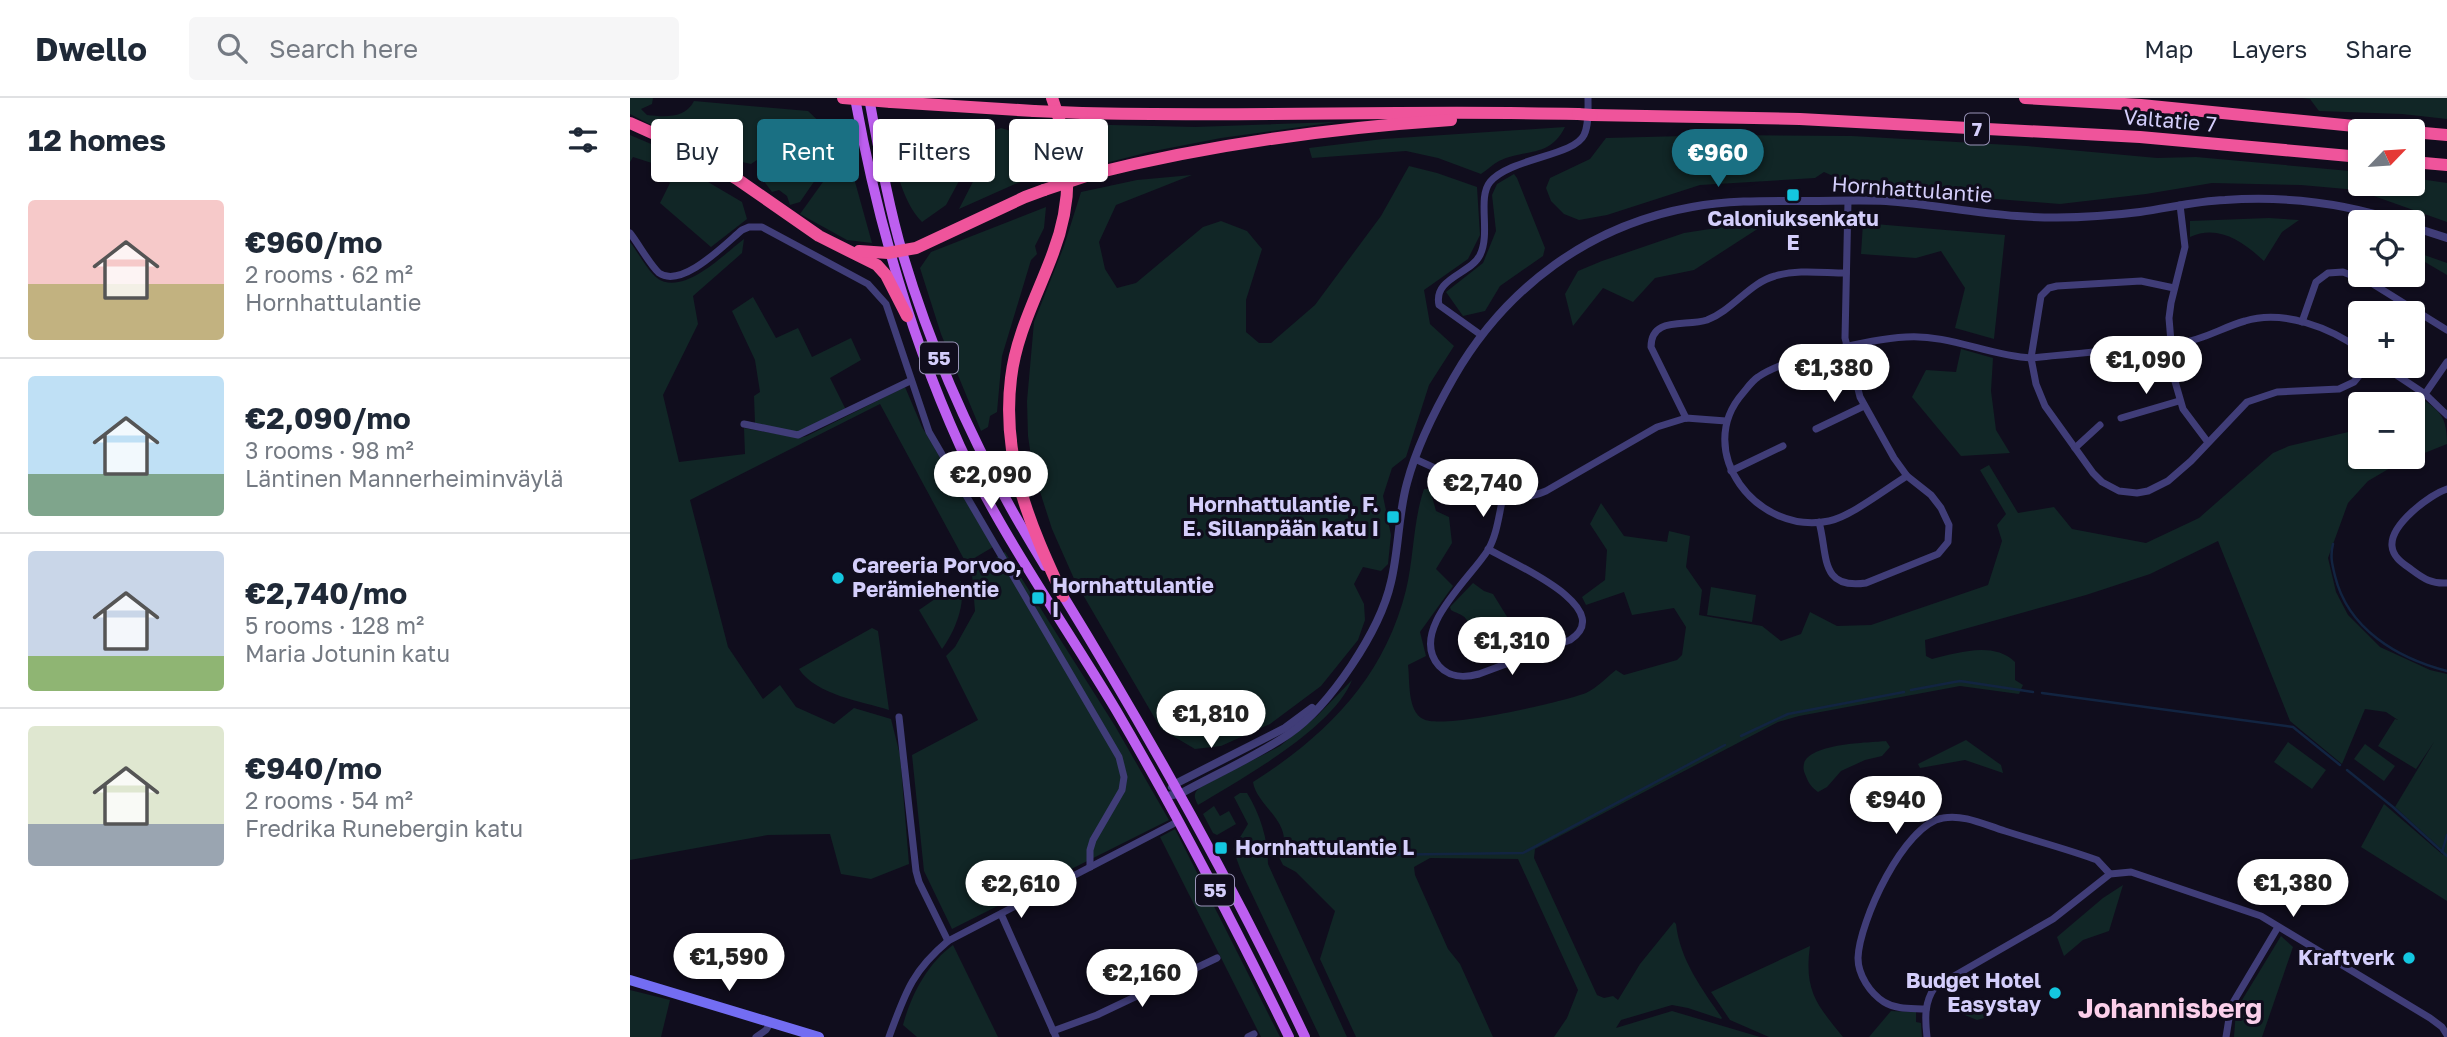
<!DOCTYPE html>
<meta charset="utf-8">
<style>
:root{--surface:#fff;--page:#f6f6f7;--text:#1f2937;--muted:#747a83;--line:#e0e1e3;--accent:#1a7083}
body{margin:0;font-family:"Golos Text",sans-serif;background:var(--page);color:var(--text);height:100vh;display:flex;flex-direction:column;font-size:26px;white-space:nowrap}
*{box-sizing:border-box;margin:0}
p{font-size:23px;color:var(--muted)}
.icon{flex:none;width:38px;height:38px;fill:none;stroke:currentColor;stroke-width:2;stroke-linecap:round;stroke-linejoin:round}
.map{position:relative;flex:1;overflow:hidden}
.sheet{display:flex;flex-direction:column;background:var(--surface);width:630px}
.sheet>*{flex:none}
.banner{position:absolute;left:21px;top:21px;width:665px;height:63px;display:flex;gap:14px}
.needle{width:46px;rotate:65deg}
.tools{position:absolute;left:1718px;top:21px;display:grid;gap:14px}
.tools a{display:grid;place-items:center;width:77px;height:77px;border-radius:7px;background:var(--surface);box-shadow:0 2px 5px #0004;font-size:35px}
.price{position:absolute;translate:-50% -60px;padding:0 16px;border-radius:24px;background:#fff;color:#222;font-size:23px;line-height:46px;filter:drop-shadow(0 2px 4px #0008)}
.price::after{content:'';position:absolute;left:50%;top:42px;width:21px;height:16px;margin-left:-10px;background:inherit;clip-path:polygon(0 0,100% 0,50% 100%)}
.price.on{background:var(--accent);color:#fff}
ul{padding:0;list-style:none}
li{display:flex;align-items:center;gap:21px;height:175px;padding:0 28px}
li+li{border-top:2px solid var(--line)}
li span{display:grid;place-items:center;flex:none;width:196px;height:140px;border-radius:7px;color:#555}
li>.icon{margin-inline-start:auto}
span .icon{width:84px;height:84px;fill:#fffc;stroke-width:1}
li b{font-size:30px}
h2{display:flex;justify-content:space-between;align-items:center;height:84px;padding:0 28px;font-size:30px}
.tag{padding:0 24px;border-radius:7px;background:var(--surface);box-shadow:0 2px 5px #0004;font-size:24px;line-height:63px}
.tag.on{background:var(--accent);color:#fff}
header{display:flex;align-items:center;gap:42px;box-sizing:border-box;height:98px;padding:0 35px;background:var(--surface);border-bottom:2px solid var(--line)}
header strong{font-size:33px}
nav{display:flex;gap:38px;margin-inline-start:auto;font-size:24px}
.search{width:490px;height:63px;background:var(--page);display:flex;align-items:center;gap:18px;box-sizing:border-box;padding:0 24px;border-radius:7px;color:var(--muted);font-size:26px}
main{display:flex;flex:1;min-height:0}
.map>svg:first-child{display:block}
</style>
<header>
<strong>Dwello</strong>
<div class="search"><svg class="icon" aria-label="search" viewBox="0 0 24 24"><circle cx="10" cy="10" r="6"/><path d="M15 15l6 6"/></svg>Search here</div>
<nav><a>Map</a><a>Layers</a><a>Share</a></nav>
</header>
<main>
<section class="sheet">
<h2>12 homes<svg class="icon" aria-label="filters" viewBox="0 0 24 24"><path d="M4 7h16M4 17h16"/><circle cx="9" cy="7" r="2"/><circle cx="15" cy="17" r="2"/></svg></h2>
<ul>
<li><span style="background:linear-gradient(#f6c9c9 60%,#c2b280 0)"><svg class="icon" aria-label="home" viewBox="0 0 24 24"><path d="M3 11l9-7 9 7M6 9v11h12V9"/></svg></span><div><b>€960/mo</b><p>2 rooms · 62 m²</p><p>Hornhattulantie</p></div></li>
<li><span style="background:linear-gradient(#bfe0f5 70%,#7fa58c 0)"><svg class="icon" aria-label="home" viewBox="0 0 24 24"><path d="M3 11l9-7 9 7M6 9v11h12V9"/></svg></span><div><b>€2,090/mo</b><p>3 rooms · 98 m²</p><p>Läntinen Mannerheiminväylä</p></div></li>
<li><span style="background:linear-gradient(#c9d6e8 75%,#8fb573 0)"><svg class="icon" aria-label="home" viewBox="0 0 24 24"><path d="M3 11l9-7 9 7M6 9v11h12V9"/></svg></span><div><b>€2,740/mo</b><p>5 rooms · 128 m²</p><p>Maria Jotunin katu</p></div></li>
<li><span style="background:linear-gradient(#dfe7d0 70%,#9aa5b1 0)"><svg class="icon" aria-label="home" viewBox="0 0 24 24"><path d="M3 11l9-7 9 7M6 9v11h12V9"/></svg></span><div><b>€940/mo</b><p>2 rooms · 54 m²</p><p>Fredrika Runebergin katu</p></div></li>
</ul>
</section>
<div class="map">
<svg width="1817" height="939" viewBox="0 0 1817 939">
<rect width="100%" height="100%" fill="#100d1d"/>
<g fill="#112626">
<path d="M 0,0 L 23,0 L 22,6 L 11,11 L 17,17 C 34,19 55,21 64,3 L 178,13 L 197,31 L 205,29 L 212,35 L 212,43 L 170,104 L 160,107 L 157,98 L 149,92 L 142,94 L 133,82 C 139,65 152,57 169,50 L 181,66 L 200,47 L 192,45 L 190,50 L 183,50 L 179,42 L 172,46 L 166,43 L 144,55 L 138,44 L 135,48 L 133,58 L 121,66 L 103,62 L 86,28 L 80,31 L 83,52 L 75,55 L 0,16 Z"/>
<polygon points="1672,0 1817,0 1817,21 1772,16 1689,13 1680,1"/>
<path d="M 322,23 L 350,26 L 342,59 L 316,107 L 292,124 C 270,101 265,63 257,33 L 267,31 L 279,39 L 287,27 Z"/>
<polygon points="706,24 591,40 519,54 444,73 440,26 565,29"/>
<path d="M 935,29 C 919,61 895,50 869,63 C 863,66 857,72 851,76 L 808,60 L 776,53 L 682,60 L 679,50 L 753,41 Z"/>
<polygon points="371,30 390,36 420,39 426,47 427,65 421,73 385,86 329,111 351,68 357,35"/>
<polygon points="0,37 40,54 78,84 112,104 117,121 81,149 30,105 40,85 25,66 3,59 0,64"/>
<polygon points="1095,37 1222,38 1397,48 1527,60 1566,59 1731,74 1731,86 1783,86 1783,80 1817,85 1817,124 1727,92 1671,87 1582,85 1516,96 1430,106 1230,90 1194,74 1185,80 1070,87 977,117 949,122 934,116 921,103 916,90 920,80 960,61 976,40"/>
<polygon points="217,55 242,145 217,142 170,116 213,56"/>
<polygon points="779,68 807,75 847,89 850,137 838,161 794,192 800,226 824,248 799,287 776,359 762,370 753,398 761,437 758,466 751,473 733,469 724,486 734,506 735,522 728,542 691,588 640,626 591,648 565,651 531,631 445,483 422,431 403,372 398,338 397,303 404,224 434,148 451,94 507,82 562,77 486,107 469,144 475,171 487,190 506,185 573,129 591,123 617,133 632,151 616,202 616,234 629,245 641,245 685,207 751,118"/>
<polygon points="884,76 887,80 915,150 913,158 870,188 855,213 833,218 816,194 853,165 866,133 862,97 867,86"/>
<polygon points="416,109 414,130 405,148 407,156 401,162 372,258 367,314 360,318 358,329 351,333 311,236 290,170 301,154"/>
<path d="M 1639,120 L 1669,122 L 1652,134 L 1634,163 C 1613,144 1589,126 1560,139 L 1560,123 Z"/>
<polygon points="1233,125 1375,137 1364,241 1325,230 1335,190 1311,153 1286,160 1231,156"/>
<polygon points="1099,128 1132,128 1064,172 1025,180 1003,204 973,190 943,228 935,196 948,173 972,163 1054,135"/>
<path d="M 114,141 L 112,155 L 63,198 L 68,226 L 33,297 L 49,364 L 115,356 L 114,330 L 169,340 L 177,338 L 275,289 L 292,329 L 363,449 L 336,465 L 250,306 L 60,402 L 98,549 L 133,601 L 150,587 L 166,609 L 204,626 L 224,610 L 261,621 L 270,657 L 279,766 L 241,781 L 211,776 L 200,736 L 138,737 L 0,762 L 0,144 C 8,154 17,172 27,180 C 53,199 94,156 114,141 Z"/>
<polygon points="1783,153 1817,165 1817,177 1783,157"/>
<polygon points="123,199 146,240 168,230 182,259 221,240 231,262 200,280 216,312 169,335 125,325 124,298 130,294 125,262 102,213"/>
<polygon points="1331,251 1363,260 1361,293 1366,332 1380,355 1331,358 1282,299 1296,272 1326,274"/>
<path d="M 1781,293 C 1806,312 1817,312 1817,346 L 1767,366 L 1738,383 L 1718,405 L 1698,460 L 1706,494 L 1718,517 L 1750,549 L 1800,572 L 1817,576 L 1817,803 L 1731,749 L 1754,706 L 1813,757 L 1811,751 L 1765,709 L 1804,644 L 1786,671 L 1748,648 L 1765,621 L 1768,622 L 1756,614 L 1735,611 L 1712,666 L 1660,623 L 1588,443 L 1520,476 L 1456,497 L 1295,542 L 1296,558 L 1302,561 C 1328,555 1363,543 1385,564 L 1385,582 L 1393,587 L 1389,596 L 1330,588 L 1169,618 L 1148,624 L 905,751 L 904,760 L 967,897 L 974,900 L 983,898 L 988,902 L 1010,866 L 1044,824 L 1046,826 C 1050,862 1072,891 1092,920 L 1091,921 L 1058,910 L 1042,907 L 991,922 L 986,930 L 1042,913 L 1130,939 L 924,939 L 937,920 L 948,892 L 888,761 L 800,760 L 784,769 L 785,777 L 818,851 L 830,866 L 863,939 L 726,939 L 690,861 L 705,813 L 666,774 L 653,767 L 649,759 C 650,754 653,748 654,743 C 655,720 626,705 623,684 C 697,637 754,580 776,492 C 784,459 783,423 794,391 L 800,391 L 806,413 L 819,419 L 822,445 L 806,471 L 823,488 L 790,534 L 796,558 L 778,567 C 780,582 777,613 793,621 C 813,632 932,604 956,595 C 967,590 977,579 986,572 L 994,577 L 1047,562 L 1052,557 L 1056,529 L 1044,510 L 1002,517 L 994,494 L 956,507 L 952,499 L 975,482 L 977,452 L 960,426 L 971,405 L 994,438 L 1037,444 L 1039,433 L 1060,438 L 1056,469 L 1072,492 L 1069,517 L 1132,528 L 1151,543 L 1171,536 L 1180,514 L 1207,528 L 1241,527 L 1358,487 L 1372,443 L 1367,427 L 1376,416 L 1350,372 L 1359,367 L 1388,415 L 1424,409 L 1442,431 L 1516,445 L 1569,420 L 1643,355 L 1659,348 L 1731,331 L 1731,359 L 1783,359 L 1783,306 L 1766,306 Z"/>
<polygon points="375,454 485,628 539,722 322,831 294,773 282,657 348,622 316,558 325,549 345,513 342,476"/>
<path d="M 331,483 C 336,506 325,533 312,551 L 289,512 Z"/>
<path d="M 843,485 L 854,493 L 863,496 L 879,522 L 881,536 C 874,547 864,551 851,553 C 840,540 842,528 836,521 C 833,516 825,515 821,512 L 820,509 Z"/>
<polygon points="1081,489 1126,497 1122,524 1077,517"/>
<path d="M 242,530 L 248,533 L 259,612 C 231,603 186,597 169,571 Z"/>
<path d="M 722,582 C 703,630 613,680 568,707 C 564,699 563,696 569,690 L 650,648 L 687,618 Z"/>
<polygon points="1336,642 1371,667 1373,675 1335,662 1290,670 1288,666"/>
<path d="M 1256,643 L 1260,649 L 1252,658 L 1235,662 L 1211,673 L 1197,689 L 1188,694 C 1181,689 1178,684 1175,676 C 1162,645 1237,645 1256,643 Z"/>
<polygon points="1658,644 1696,672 1682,691 1644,664"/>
<polygon points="1735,646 1765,668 1754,683 1724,661"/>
<path d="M 610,695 L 617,695 C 630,716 638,741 638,766 L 717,939 L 690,939 L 611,773 L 603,751 L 618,726 L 604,699 Z"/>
<polygon points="584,708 590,718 599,713 606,726 587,737 583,735 573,716"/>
<polygon points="545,731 650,939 631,939 530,739"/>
<polygon points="1493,787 1479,833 1453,842 1434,858 1427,839 1473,800"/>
<polygon points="1651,838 1663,849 1632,939 1604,939 1606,912"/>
<path d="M 323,847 L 368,939 L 287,939 L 273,927 C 281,897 297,866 323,847 Z"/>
<path d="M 1180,848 C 1174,892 1186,906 1213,939 L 1139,939 L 1100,922 L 1081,894 Z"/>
<polygon points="0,892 40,902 31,939 0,939"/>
<polygon points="1352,907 1354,920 1347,922 1330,915 1330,912"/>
<polygon points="1261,913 1286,914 1286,924 1291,925 1292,939 1239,939"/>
</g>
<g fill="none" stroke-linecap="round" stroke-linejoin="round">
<g stroke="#122441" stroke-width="2.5">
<path d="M 1703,446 C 1700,458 1702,466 1705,478 C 1718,531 1767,560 1817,573"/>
<polyline points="1281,592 1330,583 1403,594"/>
<polyline points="1412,595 1663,629 1710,667"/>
<polyline points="1111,638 1158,616 1274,594"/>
<polyline points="1717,672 1763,709 1817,758"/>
<polyline points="1812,754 1817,737"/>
<polyline points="656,758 893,755 1095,647"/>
</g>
<g stroke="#403d78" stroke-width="7">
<polyline points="1550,107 1555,149 1541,205 1539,220 1544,280 1553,311 1577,343"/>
<path d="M 0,135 C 8,145 20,167 29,175 C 52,191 95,146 112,132 L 119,129 L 132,129 L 238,186 L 256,206 L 299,334 L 489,659 L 494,679 L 492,692 L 463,742 L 460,752 L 460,769"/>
<polyline points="1544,190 1511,183 1427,188 1419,190 1411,198 1401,260 1406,286 1415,308 1463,375 1472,384 1489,393 1507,395 1518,393 1538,383 1561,363 1617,304 1647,294 1709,291 1724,284 1737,268"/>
<polyline points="1672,224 1686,184 1698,175 1713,174 1743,186 1817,232"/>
<path d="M 851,237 L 809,207 C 803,180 841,176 850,157 C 861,135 847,100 860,84 C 880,60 944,58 954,37 C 959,27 958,11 958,0"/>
<polyline points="1753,268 1795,296 1817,317"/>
<polyline points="1795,296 1817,264"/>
<path d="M 1056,320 L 1021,249 C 1021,218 1055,229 1077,222 C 1103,212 1119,185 1145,178 C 1168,171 1193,175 1216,175"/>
<polyline points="1491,320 1549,303"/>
<polyline points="114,326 168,337 280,283"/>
<polyline points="1186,331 1234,308"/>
<polyline points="1445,350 1470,327"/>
<path d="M 785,361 L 864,397 C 881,401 900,400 916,393 L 1027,329 L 1056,320 L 1096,323"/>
<polyline points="1101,373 1153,348"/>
<path d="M 1277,378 C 1257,390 1220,419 1199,423 C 1127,438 1062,353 1113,295 C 1118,289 1122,283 1128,279 C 1155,260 1241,241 1276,239 C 1319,236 1359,258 1401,260 C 1451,255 1501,251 1550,245 C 1574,242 1593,229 1615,223 C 1653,211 1701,230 1731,252"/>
<path d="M 1817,391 C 1799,397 1760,427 1762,448 C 1763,460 1774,466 1782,472 C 1794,481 1802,486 1817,485"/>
<path d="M 1189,424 C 1198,456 1189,492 1236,485 L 1308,456 L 1318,444 L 1319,427 L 1311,410 L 1301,397 L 1277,378 L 1264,360 L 1230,299 L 1215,240 L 1218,103"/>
<path d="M 858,451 C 880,464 989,510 940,542 L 849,576 C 834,580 820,580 809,568 C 778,533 840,481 858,452 C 867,437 869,416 873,399"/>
<polyline points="269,619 286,773 289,784 318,843"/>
<polyline points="371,816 426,939"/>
<path d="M 1296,911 C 1282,910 1267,912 1254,904 C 1240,895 1228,877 1228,860 C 1229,824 1274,726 1313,720 C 1334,716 1355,727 1375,733 C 1406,743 1437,751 1467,762 L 1480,776"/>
<polyline points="423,933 467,917 587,860"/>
<polyline points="126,939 136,932 141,924"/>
<path d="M 259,939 C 275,896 281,874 318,843 L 543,726"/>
<polyline points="618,939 624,936"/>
<path d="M 1297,939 C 1295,921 1294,904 1305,889 L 1423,821 L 1480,776 L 1501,774 L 1631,818 L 1800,920 L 1812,929 L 1817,937"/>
<polyline points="1596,939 1601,908 1648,829"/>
</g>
<g stroke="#403d78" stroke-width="8">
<polyline points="1783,129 1817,140"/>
<polyline points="542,689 545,686 655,630 682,610"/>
<path d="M 535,698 L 550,696 C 586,676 625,659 659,636 C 700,608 750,533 761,484 C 769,451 768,417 777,385 C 787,347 805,312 824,279 C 876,189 960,127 1062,109 C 1100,102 1140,103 1178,103 C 1204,103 1230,102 1256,103 C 1299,106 1343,115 1387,118 C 1427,121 1470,119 1510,114 C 1539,110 1566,103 1595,102 C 1654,98 1715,105 1771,124"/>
</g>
<polyline stroke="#736df2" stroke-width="10" points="0,882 189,939"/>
<g stroke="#bd5ff0" stroke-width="10">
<path d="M 225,0 C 247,122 279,235 330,348 C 373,440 434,525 486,612 C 548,718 605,828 659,939"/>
<path d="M 239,0 C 249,53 258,106 273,157 C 306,268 354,370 415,468"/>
<path d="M 429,491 C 518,636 602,784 675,939"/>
</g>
<g stroke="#ef549b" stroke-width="12">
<path d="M 422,0 C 442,51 443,103 423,155 C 408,196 386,236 381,280 C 371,361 400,427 433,498"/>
<polyline points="1395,0 1511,7 1775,33"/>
<polyline points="261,4 404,13"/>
<path d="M 452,15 C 618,19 783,12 948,16"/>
<polyline points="962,17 1170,21 1510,39 1731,59"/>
<polyline points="0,25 29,38 78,64 107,81 189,138 247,167 256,177 277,218"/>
<polyline points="1783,34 1817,37"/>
<polyline points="1783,64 1817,67"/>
<path d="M 462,76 C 578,47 702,30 821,22"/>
<polyline points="229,153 258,155 286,150 395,99 414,92"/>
</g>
<g stroke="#ef549b" stroke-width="12">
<polyline points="213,0 261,4"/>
<polyline points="404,13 452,15"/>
<polyline points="948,16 962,17"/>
<polyline points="414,92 462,76"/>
</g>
</g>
<g fill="#14c7e0" stroke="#100d1d" stroke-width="2.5">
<rect x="1156" y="90" width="14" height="14" rx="3.5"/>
<rect x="756" y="412" width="14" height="14" rx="3.5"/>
<circle cx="208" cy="480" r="7"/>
<rect x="401" y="493" width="14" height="14" rx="3.5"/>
<rect x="584" y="743" width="14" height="14" rx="3.5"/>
<circle cx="1779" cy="860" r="7"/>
<circle cx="1425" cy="895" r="7"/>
</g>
<g text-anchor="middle" stroke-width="6" stroke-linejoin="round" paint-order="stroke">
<g fill="#100d1d" stroke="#9994b8" stroke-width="2">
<rect x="1335" y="15.5" width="24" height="31" rx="5"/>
<rect x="290" y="244.5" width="38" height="31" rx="5"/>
<rect x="566" y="776.5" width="38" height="31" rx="5"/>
</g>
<g font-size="19" font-weight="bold" fill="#d4cefb">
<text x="1347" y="38">7</text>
<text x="309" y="267">55</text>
<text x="585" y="799">55</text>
</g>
<g font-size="21" fill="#d4cefb" stroke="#100d1d">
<text transform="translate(1540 23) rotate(5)" y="7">Valtatie 7</text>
<text transform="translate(1282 92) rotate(4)" y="7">Hornhattulantie</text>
</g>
<g font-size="21" font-weight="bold" fill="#d4cefb" stroke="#100d1d" text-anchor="end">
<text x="1163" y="128" text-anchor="middle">Caloniuksenkatu<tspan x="1163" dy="24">E</tspan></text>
<text x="749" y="414">Hornhattulantie, F.<tspan x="749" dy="24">E. Sillanpään katu I</tspan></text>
<text x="222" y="475" text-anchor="start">Careeria Porvoo,<tspan x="222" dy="24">Perämiehentie</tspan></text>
<text x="422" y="495" text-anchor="start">Hornhattulantie<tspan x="422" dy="24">I</tspan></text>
<text x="605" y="757" text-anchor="start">Hornhattulantie L</text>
<text x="1765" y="867">Kraftverk</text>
<text x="1411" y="890">Budget Hotel<tspan x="1411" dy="24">Easystay</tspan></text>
</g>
<g font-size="28" font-weight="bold" fill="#fbcfea" stroke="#100d1d">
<text x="1540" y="920">Johannisberg</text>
</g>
</g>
</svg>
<div class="tools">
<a><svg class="needle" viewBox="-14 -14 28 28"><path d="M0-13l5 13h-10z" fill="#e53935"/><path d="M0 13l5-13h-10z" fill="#747a83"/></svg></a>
<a><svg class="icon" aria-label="locate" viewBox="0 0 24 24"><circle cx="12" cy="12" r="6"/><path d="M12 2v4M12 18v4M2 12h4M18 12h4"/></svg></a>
<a>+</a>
<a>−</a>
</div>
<b class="price on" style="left:1088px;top:91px">€960</b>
<b class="price" style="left:1516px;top:298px">€1,090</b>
<b class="price" style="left:1204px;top:306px">€1,380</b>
<b class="price" style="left:361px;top:413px">€2,090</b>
<b class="price" style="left:853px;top:421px">€2,740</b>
<b class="price" style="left:882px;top:579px">€1,310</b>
<b class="price" style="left:581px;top:652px">€1,810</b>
<b class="price" style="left:1266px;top:738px">€940</b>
<b class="price" style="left:1663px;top:821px">€1,380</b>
<b class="price" style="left:391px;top:822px">€2,610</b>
<b class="price" style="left:99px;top:895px">€1,590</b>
<b class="price" style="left:512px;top:911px">€2,160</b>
<div class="banner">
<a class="tag">Buy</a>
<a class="tag on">Rent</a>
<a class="tag">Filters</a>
<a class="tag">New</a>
</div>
</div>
</main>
